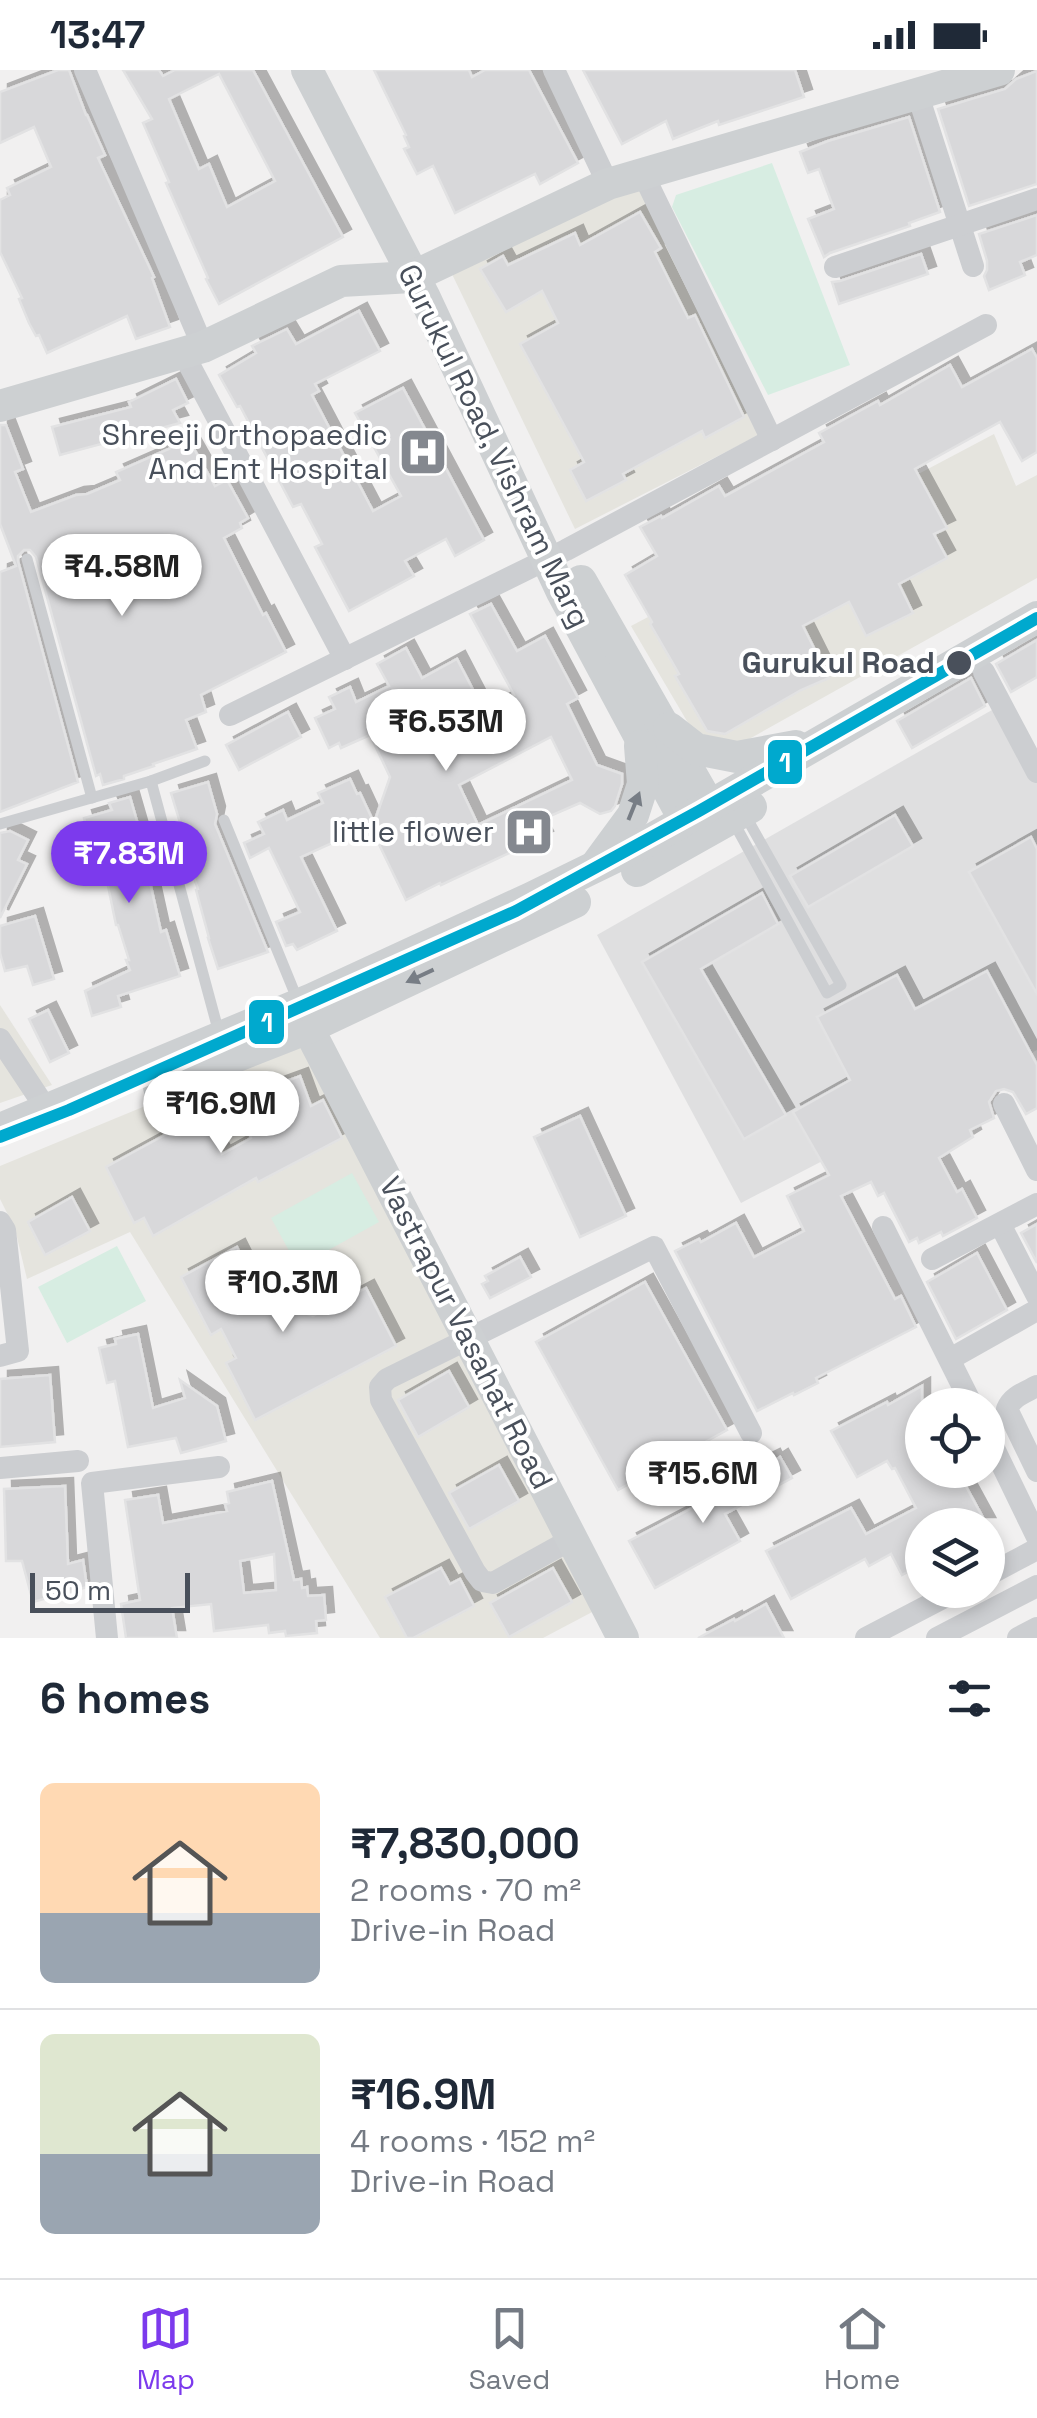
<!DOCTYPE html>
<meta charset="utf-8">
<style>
:root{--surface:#fff;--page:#f2f2f3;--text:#1f2937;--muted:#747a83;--line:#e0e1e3;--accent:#7c3aed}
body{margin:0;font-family:"Space Grotesk",sans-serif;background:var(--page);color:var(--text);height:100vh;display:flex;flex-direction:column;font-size:38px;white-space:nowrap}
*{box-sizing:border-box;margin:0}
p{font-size:32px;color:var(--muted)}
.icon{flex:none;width:55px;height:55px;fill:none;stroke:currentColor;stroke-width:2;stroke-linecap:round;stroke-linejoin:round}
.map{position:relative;height:1568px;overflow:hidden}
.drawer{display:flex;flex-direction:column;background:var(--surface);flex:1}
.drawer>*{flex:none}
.buttons{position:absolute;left:905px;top:1318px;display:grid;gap:20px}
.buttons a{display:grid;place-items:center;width:100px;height:100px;border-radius:50%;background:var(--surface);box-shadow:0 5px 15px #0003;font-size:50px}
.scale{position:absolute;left:30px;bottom:25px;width:160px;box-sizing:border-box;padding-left:10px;border:5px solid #49505b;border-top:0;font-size:28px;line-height:35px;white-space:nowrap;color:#49505b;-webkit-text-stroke:8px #fff;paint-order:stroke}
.price{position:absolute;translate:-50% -85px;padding:0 22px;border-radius:35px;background:#fff;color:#222;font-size:32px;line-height:65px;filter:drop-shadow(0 2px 5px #0008)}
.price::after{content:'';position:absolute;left:50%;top:60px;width:30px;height:22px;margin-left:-15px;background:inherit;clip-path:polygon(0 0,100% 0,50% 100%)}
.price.current{background:var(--accent);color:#fff}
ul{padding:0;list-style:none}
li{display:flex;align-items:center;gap:30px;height:250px;padding:0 40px}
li+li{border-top:2px solid var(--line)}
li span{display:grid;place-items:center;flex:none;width:280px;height:200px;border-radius:15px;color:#555}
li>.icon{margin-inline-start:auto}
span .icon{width:120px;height:120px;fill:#fffc;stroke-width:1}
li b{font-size:42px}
h2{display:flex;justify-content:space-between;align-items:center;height:120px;padding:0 40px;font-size:42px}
.status{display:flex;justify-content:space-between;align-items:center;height:70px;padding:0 50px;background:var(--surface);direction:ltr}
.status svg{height:28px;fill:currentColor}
.dock{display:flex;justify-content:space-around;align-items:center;height:140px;border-top:2px solid var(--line);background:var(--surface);font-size:28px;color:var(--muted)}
.dock a{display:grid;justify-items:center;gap:5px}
.dock .current{color:var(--accent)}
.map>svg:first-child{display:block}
</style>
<div class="status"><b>13:47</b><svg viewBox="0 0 49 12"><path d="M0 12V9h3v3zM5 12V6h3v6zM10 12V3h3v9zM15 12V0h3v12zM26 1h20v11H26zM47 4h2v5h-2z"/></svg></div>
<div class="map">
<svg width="1037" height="1568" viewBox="0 0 1037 1568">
<defs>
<filter id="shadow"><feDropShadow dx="8" dy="-8" stdDeviation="0" flood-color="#0004"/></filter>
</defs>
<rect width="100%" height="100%" fill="#f1f0f0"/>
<g fill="#e5e4de">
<polygon points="641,114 763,363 575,459 450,200"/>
<polygon points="994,364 1016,416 1037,405 1037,508 733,678 701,675 631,556"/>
<polygon points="0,935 52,1015 0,1033"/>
<polygon points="305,970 596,1540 543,1568 380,1568 130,1162 27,1209 15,1159 0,1129 0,1096"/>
</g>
<polygon fill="#dfdfe0" points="999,636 1037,708 1037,980 741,1133 597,865"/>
<g fill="#d7ede2">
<polygon points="772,93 850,295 768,325 672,137 676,125"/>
<polygon points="352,1103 379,1152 298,1197 271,1148"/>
<polygon points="117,1176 146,1231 67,1273 38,1217"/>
</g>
<g fill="#d8d8da" stroke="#e2e2e3" stroke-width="2.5" fill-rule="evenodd" filter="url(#shadow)">
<polygon points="58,0 69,0 86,45 87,45 105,85 98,88 154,207 152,208 170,257 136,269 127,246 47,283 39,265 36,266 29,253 19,229 22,228 0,182 0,130 10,125 7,118 51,97 34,57 0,73 0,22"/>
<path d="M 123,0 L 159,0 L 163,6 L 175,0 L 253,0 L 343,167 L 219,234 L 206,209 L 208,208 L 166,113 L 169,112 L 143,53 L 152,49 ZM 219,4 L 275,111 L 227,137 L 209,94 L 199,99 L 169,29 Z"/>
<polygon points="374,0 469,0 472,7 485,0 529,0 578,93 540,114 535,104 455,143 433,96 417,104 404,79 409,77 404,66 406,65"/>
<polygon points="583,0 795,0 804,27 719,55 718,51 673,69 666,51 622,74"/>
<polygon points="1037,1 1037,114 969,136 938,39 1005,19 1016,9"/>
<polygon points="909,47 940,142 909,153 910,156 830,183 824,187 808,149 834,139 819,99 808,103 800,82 828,71"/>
<polygon points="640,142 661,178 655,182 688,248 695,245 744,347 705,368 702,361 623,404 626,410 586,431 570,400 584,392 520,274 558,253 542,221 506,242 480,199 503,186 508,195 575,163 580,175"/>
<polygon points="1037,145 1037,185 1020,192 1025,205 989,220 984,206 987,200 987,191 979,164"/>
<polygon points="921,184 928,204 839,234 832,212 840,211"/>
<polygon points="359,241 380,281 315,314 319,321 312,325 373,441 401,426 355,343 403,318 484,470 455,486 446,469 405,491 414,506 349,541 315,477 322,474 301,434 293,437 240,336 237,337 219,305 256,283 252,276 287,259 296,274"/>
<polygon points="1032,279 1037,288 1037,382 1022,391 1000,352 915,399 947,458 934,464 947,488 899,514 913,543 866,566 849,532 803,556 829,608 801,620 725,664 707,661 675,606 679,604 650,554 652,552 625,505 657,486 640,457 661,446 662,448 719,416 725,426 824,372 819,363 878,331 880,335 950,295 962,317"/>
<polygon points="176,309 188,333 173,340 180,353 60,385 52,357 131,337 129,332"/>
<polygon points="0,355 6,355 23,399 15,402 31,442 76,425 87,424 120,410 116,402 189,370 215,416 227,410 248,448 240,453 242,458 224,468 263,545 266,543 286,582 201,625 206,642 186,650 197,679 153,694 154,696 124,706 124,709 103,715 100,704 96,706 36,487 30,480 24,480 18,486 18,491 78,712 0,742 0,502 16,496 0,454"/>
<path d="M 491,534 L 517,581 L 545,566 L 578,628 L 567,634 L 597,695 L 622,704 L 622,714 L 615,736 L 611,741 L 600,744 L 580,733 L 536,752 L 545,769 L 521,780 L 520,778 L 441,815 L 440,813 L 406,830 L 372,760 L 374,754 L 301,787 L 337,861 L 297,880 L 293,874 L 286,876 L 276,852 L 300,842 L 269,778 L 250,788 L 244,773 L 264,764 L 258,752 L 283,740 L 287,750 L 323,733 L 318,723 L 350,709 L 357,724 L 360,723 L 374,753 L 390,707 L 370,665 L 341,678 L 339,673 L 329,678 L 315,648 L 335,639 L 329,627 L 350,617 L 356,632 L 389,616 L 377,594 L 406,578 L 422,608 L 457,589 L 484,641 L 514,625 L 470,544 ZM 551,667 L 572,710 L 478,755 L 459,715 Z"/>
<polygon points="1037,570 1037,607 1011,622 996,594"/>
<polygon points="971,608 985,636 912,678 897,651"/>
<polygon points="288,642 301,667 239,700 226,675"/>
<polygon points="208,712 217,744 215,754 268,882 218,899 208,868 209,868 196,820 198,819 180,771 185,769 171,723"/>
<polygon points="130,727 149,793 146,794 161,862 166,860 180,906 118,926 121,937 92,946 85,921 130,900 126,890 129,890 118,855 116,855 106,806 102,808 84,748 112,740 109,733"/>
<polygon points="895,745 913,776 808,837 790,806"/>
<polygon points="10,761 28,770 18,790 27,794 0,848 0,763"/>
<polygon points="1031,767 1037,779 1037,924 969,802"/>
<polygon points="762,823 778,854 701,899 786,1045 744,1069 642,892"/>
<polygon points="35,846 54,909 33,915 27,896 5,901 0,883 0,856"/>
<polygon points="987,901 1037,995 1037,1038 1026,1044 1013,1022 1004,1019 996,1021 989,1032 994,1048 970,1060 973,1067 939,1088 957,1122 962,1119 977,1148 943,1166 941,1162 919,1173 917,1168 909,1172 884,1123 878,1126 871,1112 841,1126 895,1229 901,1226 916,1257 816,1308 818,1313 794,1325 793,1323 757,1341 675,1181 699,1169 701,1172 736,1153 754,1187 804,1161 787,1126 829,1105 793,1042 850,1010 817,947 897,905 915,939"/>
<polygon points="48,940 69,983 50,992 29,949"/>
<polygon points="300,1006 311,1036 323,1030 342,1068 258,1112 256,1108 153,1166 144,1148 134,1153 106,1097 185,1054 186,1056 203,1047 222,1084 251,1068 237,1029"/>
<polygon points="580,1046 626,1146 580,1167 534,1067"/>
<polygon points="72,1127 90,1161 45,1185 28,1152"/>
<polygon points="1037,1154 1037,1193 1021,1163"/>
<polygon points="237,1177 263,1229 313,1246 366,1218 396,1276 255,1350 226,1293 236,1288 221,1259 211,1265 181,1207"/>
<polygon points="977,1183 1007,1240 956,1269 927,1212"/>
<polygon points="520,1187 531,1207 490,1228 482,1214 488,1211 485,1206"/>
<polygon points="645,1212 727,1360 618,1420 536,1272"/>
<polygon points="138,1264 153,1338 185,1328 180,1310 217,1336 226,1371 181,1383 176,1368 128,1377 115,1311 107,1313 99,1278 116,1274 115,1269"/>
<polygon points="449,1301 469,1337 418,1367 398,1330"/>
<polygon points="50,1305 55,1372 0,1377 0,1309"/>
<polygon points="922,1316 922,1400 957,1400 987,1455 922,1455 922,1494 902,1505 891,1484 869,1496 865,1489 791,1529 766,1481 851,1438 866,1464 916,1438 895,1398 892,1399 887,1391 857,1407 831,1361 887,1332 888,1335"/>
<polygon points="772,1387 774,1391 780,1387 792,1408 725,1444 740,1471 655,1518 629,1471 738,1414 734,1406"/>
<polygon points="499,1395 519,1431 469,1459 449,1423"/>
<path d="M 272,1411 L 294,1510 L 301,1509 L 302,1518 L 307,1517 L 308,1526 L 324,1525 L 326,1550 L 316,1551 L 317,1563 L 286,1566 L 285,1561 L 269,1563 L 268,1555 L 214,1561 L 211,1534 L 172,1538 L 177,1568 L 126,1568 L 121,1534 L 140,1530 L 125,1430 L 158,1425 L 163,1453 L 227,1441 L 225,1434 L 229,1433 L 227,1422 ZM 274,1484 L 276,1520 L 244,1523 L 240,1491 Z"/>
<polygon points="65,1416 68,1494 83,1490 87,1517 33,1532 22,1491 6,1491 4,1419"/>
<polygon points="441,1498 450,1514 460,1509 474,1536 413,1568 407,1568 385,1527"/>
<polygon points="553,1498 572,1532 509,1567 490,1533"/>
<polygon points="766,1534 784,1568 698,1568 734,1549 735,1551"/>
</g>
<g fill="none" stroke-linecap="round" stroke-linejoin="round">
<g stroke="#ccced1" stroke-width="11">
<polyline points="27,489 92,728"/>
<polyline points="151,711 205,691"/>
<polyline points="224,750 298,931"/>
<polyline points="733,751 827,923 841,915 745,745"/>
<polyline points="0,754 151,711 219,963"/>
</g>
<g stroke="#ccced1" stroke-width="22">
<polyline points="85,0 203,277"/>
<polyline points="554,0 608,114"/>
<polyline points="917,22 973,196"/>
<polyline points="643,104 772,370"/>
<polyline points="835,197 1037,129"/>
<polyline points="183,283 345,589"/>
<polyline points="984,602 1037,702"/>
<polyline points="230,645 566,480 986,255"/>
<polyline points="0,969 47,1040"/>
<polyline points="1004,1034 1037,1100"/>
<polyline points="0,1152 5,1160 18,1281 0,1286"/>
<polyline points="1000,1154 1037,1226"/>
<polyline points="883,1157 972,1335"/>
<polyline points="932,1189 1037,1134"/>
<polyline points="950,1289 1037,1240"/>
<path d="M 1037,1316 C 1026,1322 1012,1326 1007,1339 L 1037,1401"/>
<polyline points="988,1366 1037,1467"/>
<polyline points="0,1398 78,1391"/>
<polyline points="572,1469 493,1513 482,1511 475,1502 381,1330 380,1317 387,1309 654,1177 751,1363"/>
<polyline points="988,1505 1037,1479"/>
<polyline points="107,1568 92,1413 219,1397"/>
<polyline points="866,1568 958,1520"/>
<polyline points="937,1568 1037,1516"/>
<polyline points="1018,1568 1037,1558"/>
</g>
<g stroke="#cdd0d2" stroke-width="32">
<polyline points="307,0 424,226 562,522 693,766"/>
<polyline points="0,336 203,277 341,211 412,207 608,114 999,0"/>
<polyline points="581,511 718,751"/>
<polyline points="669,658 696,679 737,687 796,676"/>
<polyline points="597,794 633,745 643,714 640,676"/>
<polyline points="637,801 751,737"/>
<polyline points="308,958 623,1568"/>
<polyline points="159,1017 308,958 575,832"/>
<polyline points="0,1059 312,929 531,828 652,769 1037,547"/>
</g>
<g stroke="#fff" stroke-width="20">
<polyline id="metro-1" points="0,1067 69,1040 516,841 699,741 1037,548"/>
</g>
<use href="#metro-1" stroke="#00a9ce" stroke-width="12"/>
</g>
<defs><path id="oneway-solid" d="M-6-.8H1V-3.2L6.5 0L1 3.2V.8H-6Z" transform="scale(2.5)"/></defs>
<g fill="#777d85">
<use href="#oneway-solid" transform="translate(634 736) rotate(-68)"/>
<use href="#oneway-solid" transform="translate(420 906) rotate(155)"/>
</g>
<defs>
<g id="hospital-square" transform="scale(2.5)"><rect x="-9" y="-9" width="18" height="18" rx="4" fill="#84888f" stroke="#fff"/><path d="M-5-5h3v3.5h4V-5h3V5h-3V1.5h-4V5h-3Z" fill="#fff"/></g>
</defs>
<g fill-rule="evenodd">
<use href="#hospital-square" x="423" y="382"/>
<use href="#hospital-square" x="529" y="762"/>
</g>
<circle fill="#49505b" stroke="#fff" stroke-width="4" cx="959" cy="593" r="14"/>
<g text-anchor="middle" stroke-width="8" stroke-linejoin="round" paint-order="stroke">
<g font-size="30" fill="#49505b" stroke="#fff" text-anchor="end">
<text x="388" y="375">Shreeji Orthopaedic<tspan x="388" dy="34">And Ent Hospital</tspan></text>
<text x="494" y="772">little flower</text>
</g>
<g font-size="30" fill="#49505b" stroke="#fff">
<text transform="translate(494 376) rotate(64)" y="10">Gurukul Road, Vishram Marg</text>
<text transform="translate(466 1263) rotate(63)" y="10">Vastrapur Vasahat Road</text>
</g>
<g font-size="30" font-weight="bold" fill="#49505b" stroke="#fff" text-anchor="end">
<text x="935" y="603">Gurukul Road</text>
</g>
</g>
<g stroke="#fff" stroke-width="4">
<rect x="766" y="668" width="38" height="48" rx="10" fill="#00a9ce"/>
<rect x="247" y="928" width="39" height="48" rx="10" fill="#00a9ce"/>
</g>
<g font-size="28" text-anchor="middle" font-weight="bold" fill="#fff">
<text x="785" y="702">1</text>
<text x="267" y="962">1</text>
</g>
</svg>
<div class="buttons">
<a><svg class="icon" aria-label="locate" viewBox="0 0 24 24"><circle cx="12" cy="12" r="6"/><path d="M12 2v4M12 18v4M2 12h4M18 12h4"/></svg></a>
<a><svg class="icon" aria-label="layers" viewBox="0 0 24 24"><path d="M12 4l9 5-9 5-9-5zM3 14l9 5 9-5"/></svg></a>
</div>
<div class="scale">50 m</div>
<b class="price" style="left:122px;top:549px">₹4.58M</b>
<b class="price" style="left:446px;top:704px">₹6.53M</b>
<b class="price current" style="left:129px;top:836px">₹7.83M</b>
<b class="price" style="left:221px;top:1086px">₹16.9M</b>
<b class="price" style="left:283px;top:1265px">₹10.3M</b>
<b class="price" style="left:703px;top:1456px">₹15.6M</b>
</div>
<section class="drawer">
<h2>6 homes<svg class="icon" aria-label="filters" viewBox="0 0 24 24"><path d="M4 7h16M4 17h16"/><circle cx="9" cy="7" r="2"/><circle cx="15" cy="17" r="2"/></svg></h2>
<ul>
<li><span style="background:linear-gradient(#ffd9b3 65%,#9aa5b1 0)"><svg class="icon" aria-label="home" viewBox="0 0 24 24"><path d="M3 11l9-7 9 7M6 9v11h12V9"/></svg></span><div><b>₹7,830,000</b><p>2 rooms · 70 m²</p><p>Drive-in Road</p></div></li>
<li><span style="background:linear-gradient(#dfe7d0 60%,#9aa5b1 0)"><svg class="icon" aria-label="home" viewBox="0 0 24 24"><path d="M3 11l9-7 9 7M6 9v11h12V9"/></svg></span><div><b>₹16.9M</b><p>4 rooms · 152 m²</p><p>Drive-in Road</p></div></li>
</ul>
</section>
<nav class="dock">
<a class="current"><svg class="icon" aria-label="map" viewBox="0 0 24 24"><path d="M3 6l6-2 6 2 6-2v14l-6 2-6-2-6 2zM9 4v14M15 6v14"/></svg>Map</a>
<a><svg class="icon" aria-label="saved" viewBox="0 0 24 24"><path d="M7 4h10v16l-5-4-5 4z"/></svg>Saved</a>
<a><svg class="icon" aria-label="home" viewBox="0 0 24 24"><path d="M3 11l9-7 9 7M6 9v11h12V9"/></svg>Home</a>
</nav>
